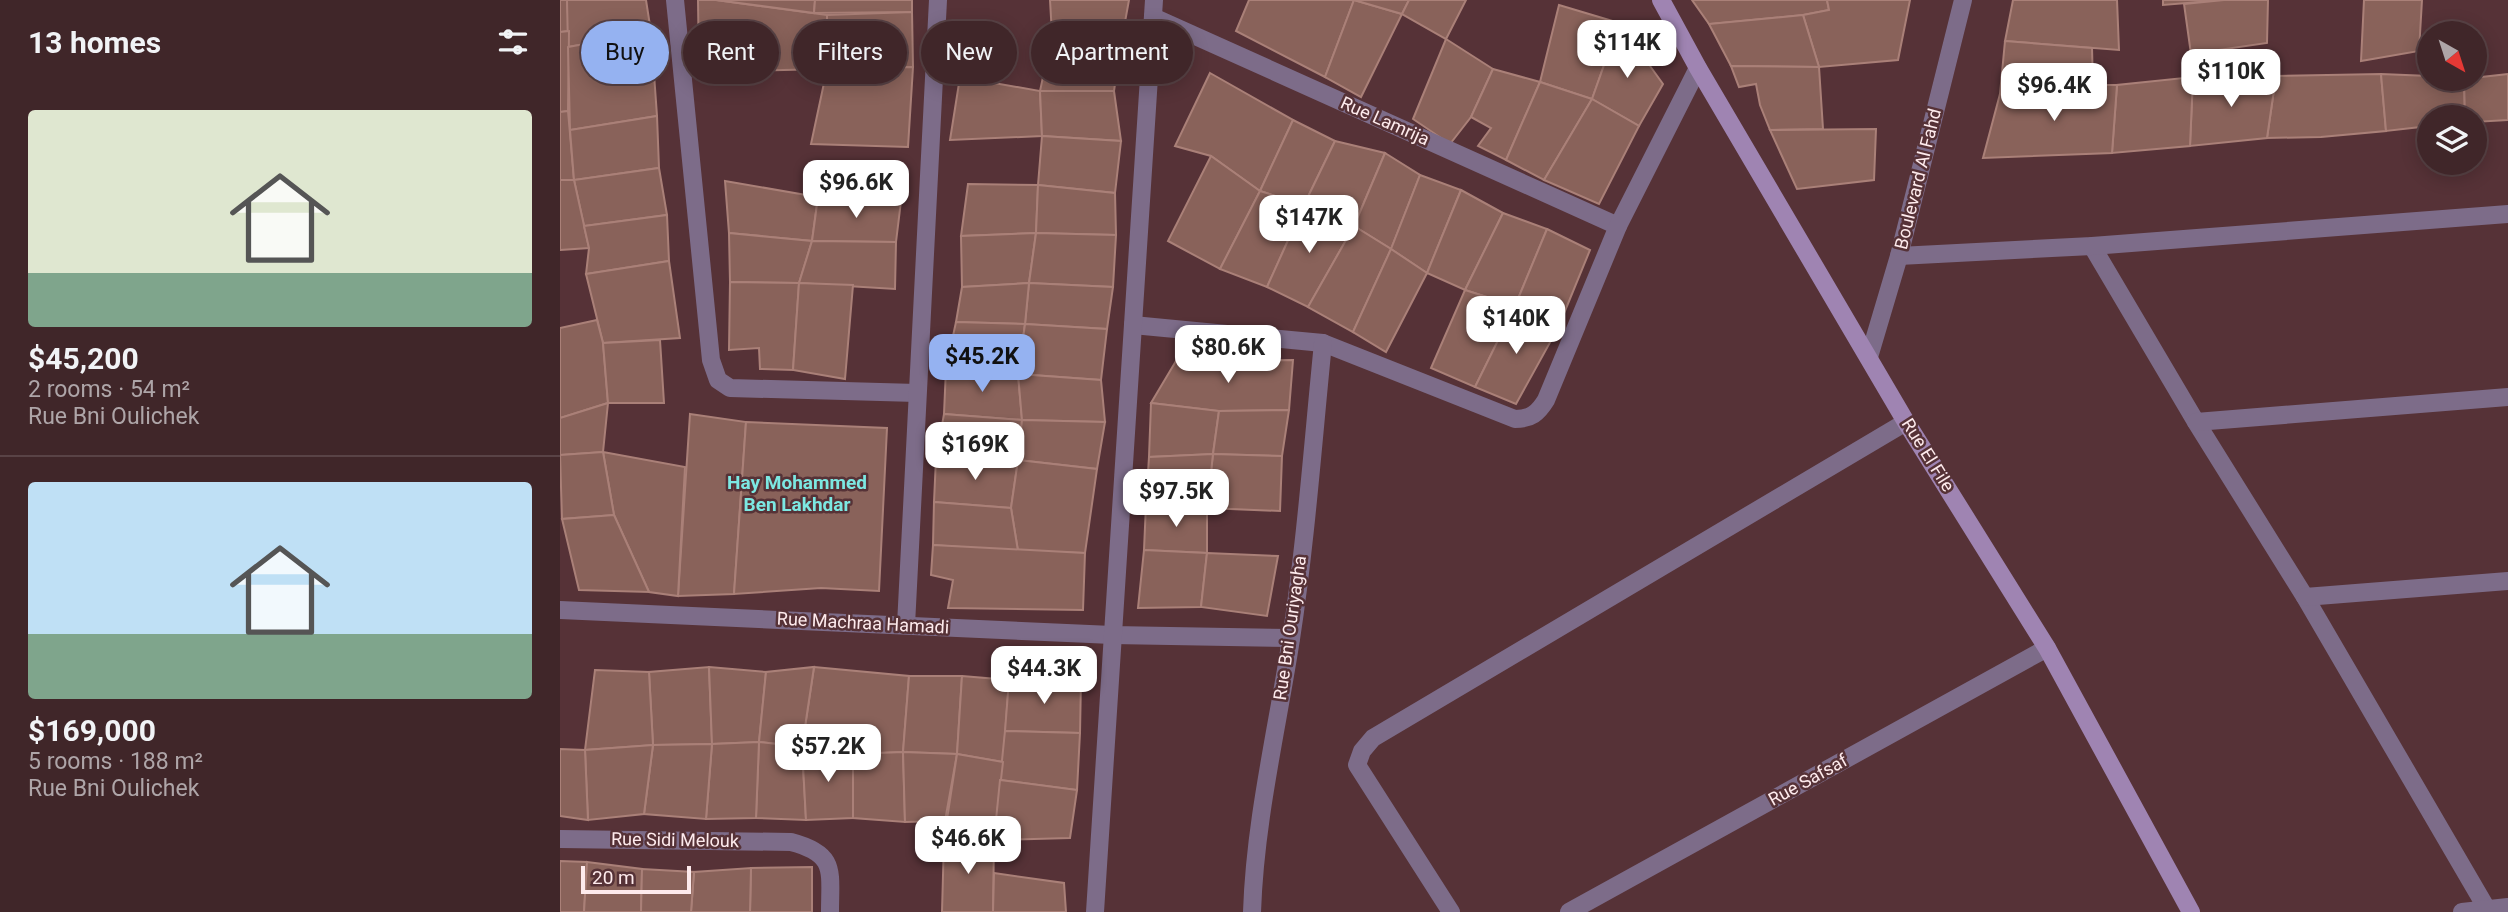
<!DOCTYPE html>
<meta charset="utf-8">
<style>
:root{--surface:#402629;--page:#4b3235;--text:#f1f3f6;--muted:#aea5a8;--line:#594346;--accent:#95b2f1}
body{margin:0;font-family:Roboto,sans-serif;background:var(--page);color:var(--text);height:100vh;display:flex;flex-direction:column;font-size:26px;white-space:nowrap}
*{box-sizing:border-box;margin:0}
p{font-size:23px;color:var(--muted)}
.icon{flex:none;width:38px;height:38px;fill:none;stroke:currentColor;stroke-width:2;stroke-linecap:round;stroke-linejoin:round}
.map{position:relative;flex:1;overflow:hidden}
.sheet{display:flex;flex-direction:column;background:var(--surface);width:560px}
.sheet>*{flex:none}
.guide{position:absolute;left:21px;top:21px;width:665px;height:63px;display:flex;gap:14px}
.needle{width:46px;rotate:141deg}
.buttons{position:absolute;left:1857px;top:21px;display:grid;gap:14px}
.buttons a{display:grid;place-items:center;width:70px;height:70px;border-radius:50%;background:var(--surface);box-shadow:0 4px 18px #0003,0 0 0 2px var(--line);font-size:35px}
.scale{position:absolute;left:21px;bottom:18px;width:110px;box-sizing:border-box;padding-left:7px;border:4px solid #fdeaec;border-top:0;font-size:19px;line-height:24px;white-space:nowrap;color:#fdeaec;-webkit-text-stroke:5px #563237;paint-order:stroke}
.price{position:absolute;translate:-50% -60px;padding:0 16px;border-radius:14px;background:#fff;color:#222;font-size:23px;line-height:46px;filter:drop-shadow(0 2px 4px #0008)}
.price::after{content:'';position:absolute;left:50%;top:42px;width:21px;height:16px;margin-left:-10px;background:inherit;clip-path:polygon(0 0,100% 0,50% 100%)}
.price.active{background:var(--accent);color:#111}
ul{padding:0;list-style:none}
li{display:grid;align-content:center;gap:14px;height:371px;padding:0 28px}
li+li{border-top:2px solid var(--line)}
li span{display:grid;place-items:center;height:217px;border-radius:7px;color:#555}
li>.icon{margin-inline-start:auto}
span .icon{width:126px;height:126px;fill:#fffc;stroke-width:1}
li b{font-size:30px}
h2{display:flex;justify-content:space-between;align-items:center;height:84px;padding:0 28px;font-size:30px}
.chip{padding:0 24px;border-radius:32px;background:var(--surface);box-shadow:0 4px 18px #0003,0 0 0 2px var(--line);font-size:24px;line-height:63px}
.chip.active{background:var(--accent);color:#111}
main{display:flex;flex:1;min-height:0}
.map>svg:first-child{display:block}
</style>
<main>
<section class="sheet">
<h2>13 homes<svg class="icon" aria-label="filters" viewBox="0 0 24 24"><path d="M4 7h16M4 17h16"/><circle cx="9" cy="7" r="2"/><circle cx="15" cy="17" r="2"/></svg></h2>
<ul>
<li><span style="background:linear-gradient(#dfe7d0 75%,#7fa58c 0)"><svg class="icon" aria-label="home" viewBox="0 0 24 24"><path d="M3 11l9-7 9 7M6 9v11h12V9"/></svg></span><div><b>$45,200</b><p>2 rooms · 54 m²</p><p>Rue Bni Oulichek</p></div></li>
<li><span style="background:linear-gradient(#bfe0f5 70%,#7fa58c 0)"><svg class="icon" aria-label="home" viewBox="0 0 24 24"><path d="M3 11l9-7 9 7M6 9v11h12V9"/></svg></span><div><b>$169,000</b><p>5 rooms · 188 m²</p><p>Rue Bni Oulichek</p></div></li>
</ul>
</section>
<div class="map">
<svg width="1948" height="912" viewBox="0 0 1948 912">
<rect width="100%" height="100%" fill="#563237"/>
<g fill="#89625a" stroke="#aa8078" stroke-width="2">
<polygon points="0,0 7,0 9,31 0,32"/>
<polygon points="7,0 86,0 91,32 8,47"/>
<polygon points="138,0 156,0 267,15 267,69 139,72"/>
<polygon points="156,0 255,0 254,13"/>
<polygon points="255,0 352,0 352,12 254,13"/>
<polygon points="490,0 569,0 561,44 492,35"/>
<polygon points="689,0 794,0 765,77 676,31"/>
<polygon points="794,0 842,14 801,97 765,77"/>
<polygon points="794,0 849,0 842,14"/>
<polygon points="849,0 906,0 886,39 842,14"/>
<polygon points="1132,0 1267,0 1269,10 1243,15 1149,24"/>
<polygon points="1267,0 1350,0 1338,60 1259,67 1243,15 1269,10"/>
<polygon points="1453,0 1557,0 1559,50 1445,41"/>
<polygon points="1603,0 1664,0 1603,5"/>
<polygon points="1664,0 1708,0 1707,43 1631,54 1624,4"/>
<polygon points="1804,0 1862,0 1859,51 1801,61"/>
<polygon points="999,5 1059,23 1032,99 980,82"/>
<polygon points="352,12 353,67 267,69 267,15"/>
<polygon points="1243,15 1259,67 1171,66 1149,24"/>
<polygon points="1059,23 1103,84 1079,126 1032,99"/>
<polygon points="9,31 8,111 0,112 0,32"/>
<polygon points="91,32 97,116 10,130 8,47"/>
<polygon points="492,35 561,44 554,91 480,91"/>
<polygon points="886,39 933,69 911,117 890,144 853,119"/>
<polygon points="1445,41 1532,48 1533,85 1440,94"/>
<polygon points="1171,66 1259,67 1263,129 1210,130 1200,105 1196,84 1179,87"/>
<polygon points="353,67 348,147 251,144 267,69"/>
<polygon points="933,69 980,82 946,160 918,146 931,128 911,117"/>
<polygon points="650,73 733,120 700,191 651,156 615,146"/>
<polygon points="1821,74 1826,131 1761,137 1707,138 1716,76"/>
<polygon points="1821,74 1869,76 1869,79 1904,79 1905,117 1869,117 1869,126 1826,131"/>
<polygon points="1948,74 1948,120 1914,122 1914,117 1905,117 1904,79"/>
<polygon points="1716,76 1707,138 1630,146 1633,77"/>
<polygon points="400,77 480,91 482,136 390,140"/>
<polygon points="1633,77 1630,146 1552,153 1557,85"/>
<polygon points="980,82 1032,99 984,180 946,160"/>
<polygon points="1533,85 1557,85 1552,153 1423,158 1440,94"/>
<polygon points="480,91 554,91 561,141 482,136"/>
<polygon points="1032,99 1079,126 1039,204 984,180"/>
<polygon points="8,111 14,180 0,180 0,112"/>
<polygon points="97,116 99,168 14,180 10,130"/>
<polygon points="733,120 775,141 744,205 700,191"/>
<polygon points="1316,129 1314,180 1237,189 1210,130"/>
<polygon points="482,136 561,141 555,193 478,185"/>
<polygon points="775,141 825,153 794,226 744,205"/>
<polygon points="825,153 860,175 831,249 794,226"/>
<polygon points="651,156 700,191 660,269 608,241"/>
<polygon points="99,168 107,215 24,226 14,180"/>
<polygon points="860,175 901,190 867,273 831,249"/>
<polygon points="0,180 14,180 29,248 0,250"/>
<polygon points="165,181 258,197 252,241 169,233"/>
<polygon points="408,184 478,185 476,233 401,236"/>
<polygon points="478,185 555,193 556,235 476,233"/>
<polygon points="901,190 943,213 905,290 867,273"/>
<polygon points="700,191 744,205 707,287 660,269"/>
<polygon points="258,197 341,201 336,242 252,241"/>
<polygon points="744,205 794,226 748,307 707,287"/>
<polygon points="943,213 987,229 955,306 905,290"/>
<polygon points="107,215 109,261 26,274 29,248 24,226"/>
<polygon points="794,226 831,249 793,332 748,307"/>
<polygon points="987,229 1030,250 998,328 955,306"/>
<polygon points="169,233 252,241 239,283 170,282"/>
<polygon points="476,233 469,283 402,287 401,236"/>
<polygon points="476,233 556,235 553,287 469,283"/>
<polygon points="252,241 336,242 335,289 239,283"/>
<polygon points="831,249 867,273 826,352 793,332"/>
<polygon points="109,261 120,338 43,343 26,274"/>
<polygon points="170,282 239,283 233,370 200,369 199,348 169,350"/>
<polygon points="239,283 293,285 285,379 233,370"/>
<polygon points="469,283 553,287 547,329 465,324"/>
<polygon points="469,283 465,324 396,322 402,287"/>
<polygon points="905,290 955,306 915,387 871,368"/>
<polygon points="955,306 998,328 956,404 915,387"/>
<polygon points="37,320 43,343 48,403 0,418 0,328"/>
<polygon points="396,322 465,324 458,374 386,368"/>
<polygon points="465,324 547,329 541,380 458,374"/>
<polygon points="100,340 104,403 48,403 43,343"/>
<polygon points="733,360 729,410 659,411 591,403 616,361"/>
<polygon points="386,368 458,374 462,420 384,414"/>
<polygon points="458,374 541,380 545,422 462,420"/>
<polygon points="48,403 43,452 0,455 0,418"/>
<polygon points="591,403 659,411 653,454 589,457"/>
<polygon points="729,410 722,456 653,454 659,411"/>
<polygon points="130,414 186,422 174,594 118,596"/>
<polygon points="384,414 462,420 458,460 376,458"/>
<polygon points="462,420 545,422 537,469 458,460"/>
<polygon points="186,422 327,428 319,591 261,588 174,594"/>
<polygon points="43,452 125,467 118,596 89,592 54,515"/>
<polygon points="43,452 54,515 2,519 0,455"/>
<polygon points="653,454 722,456 720,511 647,508"/>
<polygon points="653,454 647,508 586,504 589,457"/>
<polygon points="376,458 458,460 451,508 374,502"/>
<polygon points="458,460 537,469 525,553 458,551 451,508"/>
<polygon points="374,502 451,508 458,551 373,545"/>
<polygon points="586,504 647,508 647,553 584,550"/>
<polygon points="54,515 89,592 19,590 2,519"/>
<polygon points="373,545 525,553 523,610 388,608 393,580 371,575"/>
<polygon points="584,550 647,553 641,607 578,608"/>
<polygon points="647,553 718,556 707,616 641,607"/>
<polygon points="149,667 152,744 93,745 89,672"/>
<polygon points="149,667 206,672 199,742 152,744"/>
<polygon points="254,667 349,676 343,752 293,754 242,747"/>
<polygon points="254,667 242,747 199,742 206,672"/>
<polygon points="35,670 89,672 93,745 25,750"/>
<polygon points="349,676 402,676 397,754 343,752"/>
<polygon points="402,676 449,680 443,762 397,754"/>
<polygon points="521,679 520,733 445,731 449,680"/>
<polygon points="445,731 520,733 517,790 440,780"/>
<polygon points="199,742 242,747 246,820 196,818"/>
<polygon points="199,742 196,818 146,819 152,744"/>
<polygon points="152,744 146,819 84,814 93,745"/>
<polygon points="93,745 84,814 28,820 25,750"/>
<polygon points="242,747 293,754 293,818 246,820"/>
<polygon points="0,749 25,750 28,820 0,816"/>
<polygon points="343,752 345,822 293,818 293,754"/>
<polygon points="343,752 397,754 385,821 345,822"/>
<polygon points="397,754 443,762 434,840 384,839"/>
<polygon points="440,780 517,790 510,838 434,840"/>
<polygon points="384,839 434,840 433,912 382,912"/>
<polygon points="0,861 27,862 24,912 0,912"/>
<polygon points="27,862 82,869 81,912 24,912"/>
<polygon points="252,867 252,912 190,912 191,868"/>
<polygon points="191,868 190,912 131,912 134,872"/>
<polygon points="82,869 134,872 131,912 81,912"/>
<polygon points="434,873 504,883 506,912 433,912"/>
</g>
<g fill="none" stroke-linecap="round" stroke-linejoin="round">
<g stroke="#7d6c89" stroke-width="18">
<polyline points="115,0 151,360 158,380 170,388 357,393"/>
<polyline points="593,17 1058,226"/>
<polyline points="1532,246 1636,422 1745,597 1927,909"/>
<polyline points="1339,256 1532,246 1948,214"/>
<path d="M 573,325 L 763,343 L 955,419 C 971,419 978,413 986,400 L 1058,226 L 1138,68"/>
<polyline points="1309,357 1339,256 1403,0"/>
<polyline points="1636,422 1948,397"/>
<polyline points="1745,597 1948,581"/>
<polyline points="0,610 552,635 731,638"/>
<polyline points="346,625 378,0"/>
<path d="M 0,839 L 231,842 C 277,854 270,871 270,912"/>
<polyline points="535,912 594,0"/>
<path d="M 692,912 C 695,820 717,730 731,639 C 746,541 753,442 763,343"/>
<polyline points="891,912 797,765 802,751 813,738 1346,422"/>
<polyline points="1009,912 1487,648"/>
<polyline points="1902,912 1948,907"/>
</g>
<polyline stroke="#9f84b2" stroke-width="18" points="1101,0 1138,68 1346,422 1487,648 1631,912"/>
</g>
<g text-anchor="middle" stroke-width="5" stroke-linejoin="round" paint-order="stroke">
<g font-size="18" fill="#fdeaec" stroke="#563237">
<text transform="translate(825 121) rotate(24)" y="6">Rue Lamrija</text>
<text transform="translate(1358 179) rotate(-76)" y="6">Boulevard Al Fahd</text>
<text transform="translate(1368 455) rotate(58)" y="6">Rue El File</text>
<text transform="translate(303 623) rotate(3)" y="6">Rue Machraa Hamadi</text>
<text transform="translate(730 628) rotate(-82)" y="6">Rue Bni Ouriyagha</text>
<text transform="translate(1248 780) rotate(-29)" y="6">Rue Safsaf</text>
<text transform="translate(115 840) rotate(1)" y="6">Rue Sidi Melouk</text>
</g>
<g font-size="19" font-weight="bold" fill="#7ce8e2" stroke="#563237">
<text x="237" y="489">Hay Mohammed<tspan x="237" dy="22">Ben Lakhdar</tspan></text>
</g>
</g>
</svg>
<div class="buttons">
<a><svg class="needle" viewBox="-14 -14 28 28"><path d="M0-13l5 13h-10z" fill="#e53935"/><path d="M0 13l5-13h-10z" fill="#aea5a8"/></svg></a>
<a><svg class="icon" aria-label="layers" viewBox="0 0 24 24"><path d="M12 4l9 5-9 5-9-5zM3 14l9 5 9-5"/></svg></a>
</div>
<div class="scale">20 m</div>
<b class="price" style="left:1067px;top:80px">$114K</b>
<b class="price" style="left:1671px;top:109px">$110K</b>
<b class="price" style="left:1494px;top:123px">$96.4K</b>
<b class="price" style="left:296px;top:220px">$96.6K</b>
<b class="price" style="left:749px;top:255px">$147K</b>
<b class="price" style="left:956px;top:356px">$140K</b>
<b class="price" style="left:668px;top:385px">$80.6K</b>
<b class="price active" style="left:422px;top:394px">$45.2K</b>
<b class="price" style="left:415px;top:482px">$169K</b>
<b class="price" style="left:616px;top:529px">$97.5K</b>
<b class="price" style="left:484px;top:706px">$44.3K</b>
<b class="price" style="left:268px;top:784px">$57.2K</b>
<b class="price" style="left:408px;top:876px">$46.6K</b>
<div class="guide">
<a class="chip active">Buy</a>
<a class="chip">Rent</a>
<a class="chip">Filters</a>
<a class="chip">New</a>
<a class="chip">Apartment</a>
</div>
</div>
</main>
